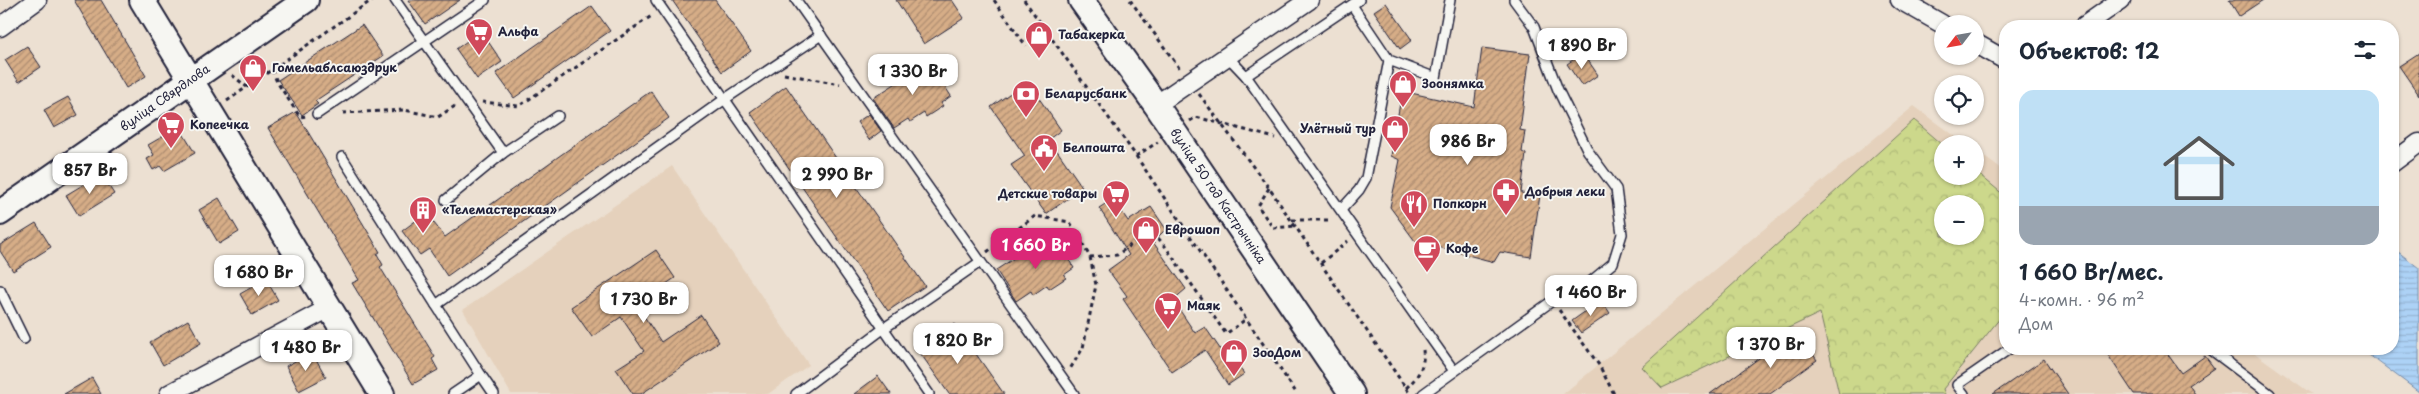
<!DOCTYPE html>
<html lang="ru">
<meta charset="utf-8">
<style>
:root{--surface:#fff;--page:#f6f6f7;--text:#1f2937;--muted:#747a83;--line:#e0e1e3;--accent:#db2777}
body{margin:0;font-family:"Playpen Sans",sans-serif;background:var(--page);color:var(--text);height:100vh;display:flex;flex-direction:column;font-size:19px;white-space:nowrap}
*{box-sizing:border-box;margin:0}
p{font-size:16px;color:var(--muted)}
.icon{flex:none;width:28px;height:28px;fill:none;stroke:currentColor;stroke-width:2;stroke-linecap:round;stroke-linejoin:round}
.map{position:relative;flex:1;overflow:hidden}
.panel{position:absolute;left:1999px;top:20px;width:400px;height:335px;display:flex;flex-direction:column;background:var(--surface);border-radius:20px;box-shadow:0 1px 4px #0004}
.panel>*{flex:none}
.needle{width:32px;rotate:239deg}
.fabs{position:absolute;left:1934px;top:15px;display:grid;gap:10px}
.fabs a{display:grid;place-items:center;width:50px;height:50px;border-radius:50%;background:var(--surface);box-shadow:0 1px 4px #0004;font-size:25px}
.price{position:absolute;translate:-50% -42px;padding:0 11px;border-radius:10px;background:#fff;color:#222;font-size:16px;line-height:32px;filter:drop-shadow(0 1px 2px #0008)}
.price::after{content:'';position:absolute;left:50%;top:30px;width:15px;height:11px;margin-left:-8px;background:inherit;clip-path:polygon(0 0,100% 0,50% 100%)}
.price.on{background:var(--accent);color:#fff}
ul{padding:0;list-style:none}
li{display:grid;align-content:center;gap:10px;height:265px;padding:0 20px}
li+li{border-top:1px solid var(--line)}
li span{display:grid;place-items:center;height:155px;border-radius:15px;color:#555}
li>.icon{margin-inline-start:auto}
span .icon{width:90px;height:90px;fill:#fffc;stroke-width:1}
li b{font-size:21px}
h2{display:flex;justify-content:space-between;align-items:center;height:60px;padding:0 20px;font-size:21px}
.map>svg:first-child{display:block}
</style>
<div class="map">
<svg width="2419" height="394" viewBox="0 0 2419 394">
<defs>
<pattern id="park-crowns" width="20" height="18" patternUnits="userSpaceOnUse" patternTransform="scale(1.25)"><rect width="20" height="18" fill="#ccd88b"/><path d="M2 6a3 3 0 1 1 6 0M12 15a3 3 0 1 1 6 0" fill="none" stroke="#afb979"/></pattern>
<pattern id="water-rules" width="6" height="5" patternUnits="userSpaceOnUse" patternTransform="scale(1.25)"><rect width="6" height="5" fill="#add2f6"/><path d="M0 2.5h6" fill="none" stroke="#95b4d4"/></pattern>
<pattern id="building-hatch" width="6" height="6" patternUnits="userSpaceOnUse" patternTransform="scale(1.25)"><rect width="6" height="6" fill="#d6ad87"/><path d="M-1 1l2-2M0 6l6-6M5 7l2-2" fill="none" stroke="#ad8c70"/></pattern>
</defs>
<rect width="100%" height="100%" fill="#ece0d2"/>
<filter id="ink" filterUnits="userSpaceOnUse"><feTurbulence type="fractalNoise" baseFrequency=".02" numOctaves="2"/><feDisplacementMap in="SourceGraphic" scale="10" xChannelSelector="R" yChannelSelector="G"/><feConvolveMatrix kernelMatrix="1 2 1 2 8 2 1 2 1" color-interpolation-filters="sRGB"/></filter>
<g filter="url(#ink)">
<g fill="#e5d1bc" fill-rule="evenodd">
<path d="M 1914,106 L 1966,144 L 1942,144 L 1942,176 L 1975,176 L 1975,150 L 2005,172 L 2005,349 L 2249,349 L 2312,394 L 1563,394 ZM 1942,204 L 1975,204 L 1975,236 L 1942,236 Z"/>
<polygon points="672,166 809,365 768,394 511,394 463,310"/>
</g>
<path fill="url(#park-crowns)" stroke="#777d63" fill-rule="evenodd" d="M 1914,120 L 1942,144 L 1942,176 L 1975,176 L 1975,171 L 2005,196 L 2005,312 L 1943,389 L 1945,394 L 1839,394 L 1820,313 L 1662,388 L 1642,367 ZM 1942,204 L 1975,204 L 1975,236 L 1942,236 Z"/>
<polygon fill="url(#water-rules)" stroke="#758cab" points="2393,248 2419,268 2419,392 2361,349 2392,349"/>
<g fill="url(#building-hatch)" stroke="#22223b">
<polygon points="74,0 101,0 146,76 126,88"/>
<polygon points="408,0 460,0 425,24"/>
<polygon points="672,0 715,0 751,51 722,72"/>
<polygon points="896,0 952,0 964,18 924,44"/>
<polygon points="2229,0 2263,0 2239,16"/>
<polygon points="1386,3 1412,40 1400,49 1374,11"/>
<polygon points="592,6 610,31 514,98 496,73"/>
<polygon points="362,25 383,56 315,101 318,104 302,115 278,80"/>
<polygon points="481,31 502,62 477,79 456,49"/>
<polygon points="27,46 41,67 19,82 5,60"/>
<polygon points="1482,48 1530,54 1520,130 1525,131 1522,152 1526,154 1521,193 1540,195 1531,257 1500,252 1494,262 1415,241 1390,207 1400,160 1391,156 1402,91 1474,107"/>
<polygon points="1583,53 1598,75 1582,86 1567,64"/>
<polygon points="2419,53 2419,95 2399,66"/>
<polygon points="929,62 951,96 941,103 943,106 926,117 924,113 910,122 908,119 894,128 873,98"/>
<polygon points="1027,81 1061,130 1049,139 1083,188 1046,214 1011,165 1025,156 991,107"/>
<polygon points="786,86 925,286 888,311 750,112"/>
<polygon points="651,91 669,118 447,276 429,249 420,255 402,231 426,213 445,237"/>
<polygon points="68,97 78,115 54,128 44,110"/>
<polygon points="296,112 380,252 377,254 383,265 380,267 435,357 432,359 438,370 413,384 352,283 359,280 268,128"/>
<polygon points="869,114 881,131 869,140 857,122"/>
<polygon points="182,132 195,153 164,171 160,166 153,170 147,159 154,155 148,145 167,134 170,139"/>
<polygon points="101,174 114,194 79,216 66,195"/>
<polygon points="219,198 239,232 219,244 199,210"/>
<polygon points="1113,199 1128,221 1151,207 1166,229 1153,242 1186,289 1173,300 1195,333 1205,327 1227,359 1232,356 1244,374 1228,385 1205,350 1172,372 1123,299 1127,296 1108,270 1129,255 1099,208"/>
<polygon points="36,223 51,247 13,271 0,251 0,245"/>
<polygon points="1054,237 1074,268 1064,275 1066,278 1049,289 1047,285 1033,295 1031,291 1016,301 996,270 1019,255 1021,258"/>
<polygon points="656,250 675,278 636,304 661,342 701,315 719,342 641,394 633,394 616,369 644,351 621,317 592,337 571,307"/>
<polygon points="266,279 278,300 252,315 240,294"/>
<polygon points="1601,300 1610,313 1581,333 1572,321"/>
<polygon points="188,320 201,343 163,365 150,342"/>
<polygon points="955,324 1004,394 949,394 918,350"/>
<polygon points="1796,331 1817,360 1770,394 1710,394"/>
<polygon points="2104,349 2164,349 2181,373 2205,356 2214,368 2189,385 2195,394 2134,394"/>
<polygon points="312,352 326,377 299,391 286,366"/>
<polygon points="2044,359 2068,394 1993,394"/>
<polygon points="878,376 891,394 854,394"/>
<polygon points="92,378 101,394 64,394"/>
</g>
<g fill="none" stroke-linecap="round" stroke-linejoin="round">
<g stroke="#22223b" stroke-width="12">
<g id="lane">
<polyline points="395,0 503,153"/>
<polyline points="656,0 929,394"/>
<polyline points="796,0 1074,394"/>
<polyline points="1352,5 1389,60"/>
<polyline points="1227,56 1246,76 1454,371"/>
<polyline points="1246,76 1359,0"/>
<polyline points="317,114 485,0"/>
<polyline points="342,157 436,305"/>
<polyline points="446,200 503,153 558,116"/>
<polyline points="1341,210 1359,190 1366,178 1389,60 1436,78 1450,0"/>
<polyline points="0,290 24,339"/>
<polyline points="2210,349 2270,394"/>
<polyline points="481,375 436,305 725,99 821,35"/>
<polyline points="453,394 481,375 494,394"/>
<polyline points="796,394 883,329 980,262"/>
<polyline points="1423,394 1552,301 1589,283 1613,263 1622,234 1616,189 1588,151 1558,90 1534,27 1514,0"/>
<polyline points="1964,394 1957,385 2009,349"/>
</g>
</g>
<g stroke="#22223b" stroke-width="21">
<g id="street">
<polyline points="1900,0 1942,24"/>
<polyline points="2084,26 2121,0"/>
<polyline points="0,27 37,0"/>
<polyline points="1975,43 2005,60"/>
<polyline points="1156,105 1309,0"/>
<polyline points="2392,163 2419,143"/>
<polyline points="169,394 329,308"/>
</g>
</g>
<g stroke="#22223b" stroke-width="28">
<g id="secondary">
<polyline points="142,0 382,394"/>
<polyline points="1081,0 1156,105 1352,394"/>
<polyline points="0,213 306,0"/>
</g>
</g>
<g stroke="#22223b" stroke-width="3" stroke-dasharray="4 4" stroke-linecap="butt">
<polyline points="994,0 1026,46"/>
<polyline points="1024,0 1136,156 1297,394"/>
<polyline points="1130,0 1180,69"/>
<polyline points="272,70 277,82 300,117 307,116"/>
<polyline points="784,74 840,84"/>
<polyline points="232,75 247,87"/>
<polyline points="1199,94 1269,188 1410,394"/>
<polyline points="227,101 372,0"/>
<polyline points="482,102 519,106 653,15"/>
<polyline points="343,113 404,110 438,117 455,106"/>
<polyline points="1190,121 1196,117 1275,138"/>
<polyline points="1136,156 1158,142"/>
<polyline points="1269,188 1258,206 1273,228 1296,226"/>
<polyline points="1292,220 1332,220"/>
<polyline points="987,252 1035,216 1070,222 1090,257 1096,285 1083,348 1070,369"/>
<polyline points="1090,257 1117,255 1151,230 1165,246 1226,334 1246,319"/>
<polyline points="1321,263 1348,241"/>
<polyline points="1559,310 1599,365 1614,394"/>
<path d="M 1406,388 C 1418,377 1425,367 1423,350"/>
</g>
<use href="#lane" stroke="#f6f6f2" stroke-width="9"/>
<use href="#street" stroke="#f6f6f2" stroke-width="18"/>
<use href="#secondary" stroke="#f6f6f2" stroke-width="24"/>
</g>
</g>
<defs>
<g id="supermarket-pin" transform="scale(1.4375)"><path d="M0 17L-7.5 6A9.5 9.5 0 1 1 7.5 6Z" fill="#d1495b" stroke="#f6f6f2"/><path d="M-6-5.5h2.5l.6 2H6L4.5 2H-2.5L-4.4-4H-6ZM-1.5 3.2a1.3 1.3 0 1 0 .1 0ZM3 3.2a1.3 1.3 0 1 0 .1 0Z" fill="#fff"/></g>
<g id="shop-pin" transform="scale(1.4375)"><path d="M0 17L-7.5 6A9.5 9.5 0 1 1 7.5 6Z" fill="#d1495b" stroke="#f6f6f2"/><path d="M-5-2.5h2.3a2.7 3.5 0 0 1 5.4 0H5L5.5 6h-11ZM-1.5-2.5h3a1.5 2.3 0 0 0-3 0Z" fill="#fff"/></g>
<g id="bank-pin" transform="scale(1.4375)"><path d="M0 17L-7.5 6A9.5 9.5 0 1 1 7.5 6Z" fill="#d1495b" stroke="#f6f6f2"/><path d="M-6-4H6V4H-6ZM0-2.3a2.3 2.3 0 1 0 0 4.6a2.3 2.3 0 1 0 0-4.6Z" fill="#fff"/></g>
<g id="civic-pin" transform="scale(1.4375)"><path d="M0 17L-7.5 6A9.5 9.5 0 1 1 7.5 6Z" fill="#d1495b" stroke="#f6f6f2"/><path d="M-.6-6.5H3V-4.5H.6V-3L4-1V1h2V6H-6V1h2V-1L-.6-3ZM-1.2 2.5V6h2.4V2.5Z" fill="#fff"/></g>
<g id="pharmacy-pin" transform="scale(1.4375)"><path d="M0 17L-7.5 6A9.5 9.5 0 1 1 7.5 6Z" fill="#d1495b" stroke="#f6f6f2"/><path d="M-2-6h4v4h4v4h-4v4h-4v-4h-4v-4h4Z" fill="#fff"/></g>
<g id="restaurant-pin" transform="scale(1.4375)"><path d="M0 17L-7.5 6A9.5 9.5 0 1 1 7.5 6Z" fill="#d1495b" stroke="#f6f6f2"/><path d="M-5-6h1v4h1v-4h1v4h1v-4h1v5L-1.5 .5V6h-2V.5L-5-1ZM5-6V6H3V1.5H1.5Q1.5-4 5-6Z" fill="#fff"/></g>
<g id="building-pin" transform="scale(1.4375)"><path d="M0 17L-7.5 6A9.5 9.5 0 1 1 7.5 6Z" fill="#d1495b" stroke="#f6f6f2"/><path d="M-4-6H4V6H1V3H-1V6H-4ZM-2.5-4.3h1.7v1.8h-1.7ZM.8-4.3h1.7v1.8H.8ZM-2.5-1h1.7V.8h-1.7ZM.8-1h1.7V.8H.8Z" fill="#fff"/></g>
<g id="cafe-pin" transform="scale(1.4375)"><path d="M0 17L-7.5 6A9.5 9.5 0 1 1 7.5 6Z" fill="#d1495b" stroke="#f6f6f2"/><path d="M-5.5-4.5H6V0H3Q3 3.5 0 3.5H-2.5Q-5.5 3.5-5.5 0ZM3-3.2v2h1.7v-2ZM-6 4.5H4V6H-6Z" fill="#fff"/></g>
</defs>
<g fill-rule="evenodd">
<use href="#supermarket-pin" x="479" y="32"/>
<use href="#shop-pin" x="1039" y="35"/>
<use href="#shop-pin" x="253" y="68"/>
<use href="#shop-pin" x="1403" y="84"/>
<use href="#bank-pin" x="1026" y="94"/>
<use href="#supermarket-pin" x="171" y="125"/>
<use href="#shop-pin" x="1395" y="129"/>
<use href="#civic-pin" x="1044" y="148"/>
<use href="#pharmacy-pin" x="1506" y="192"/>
<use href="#supermarket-pin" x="1116" y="194"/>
<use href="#restaurant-pin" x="1414" y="204"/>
<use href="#building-pin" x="423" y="210"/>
<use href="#shop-pin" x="1146" y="230"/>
<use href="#cafe-pin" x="1427" y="249"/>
<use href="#supermarket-pin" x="1168" y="306"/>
<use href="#shop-pin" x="1234" y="353"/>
</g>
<g text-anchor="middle" stroke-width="4" stroke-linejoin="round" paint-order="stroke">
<g font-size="12" font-weight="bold" fill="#22223b" stroke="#f6f6f2" text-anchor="start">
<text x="498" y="36">Альфа</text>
<text x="1058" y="39">Табакерка</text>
<text x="272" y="72">Гомельаблсаюздрук</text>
<text x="1422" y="88">Зоонямка</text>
<text x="1045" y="98">Беларусбанк</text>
<text x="190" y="129">Копеечка</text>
<text x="1376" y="133" text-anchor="end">Улётный тур</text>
<text x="1063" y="152">Белпошта</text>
<text x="1525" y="196">Добрыя леки</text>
<text x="1097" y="198" text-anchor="end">Детские товары</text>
<text x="1433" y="208">Попкорн</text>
<text x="442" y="214">«Телемастерская»</text>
<text x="1165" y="234">Еврошоп</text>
<text x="1446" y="253">Кофе</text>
<text x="1187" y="310">Маяк</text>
<text x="1253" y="357">ЗооДом</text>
</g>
<g font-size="12" fill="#22223b" stroke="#f6f6f2">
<text transform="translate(165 98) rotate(-35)" y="4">вуліца Свярдлова</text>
<text transform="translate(1218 196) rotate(56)" y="4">вуліца 50 год Кастрычніка</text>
</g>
</g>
</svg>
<div class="fabs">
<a><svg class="needle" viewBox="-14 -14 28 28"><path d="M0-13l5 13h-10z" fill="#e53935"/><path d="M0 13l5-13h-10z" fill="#747a83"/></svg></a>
<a><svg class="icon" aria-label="locate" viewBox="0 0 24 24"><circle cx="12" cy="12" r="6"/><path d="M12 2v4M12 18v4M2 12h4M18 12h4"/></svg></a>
<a>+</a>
<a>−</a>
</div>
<b class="price" style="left:1582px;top:70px">1 890 Br</b>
<b class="price" style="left:913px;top:96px">1 330 Br</b>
<b class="price" style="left:1468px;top:166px">986 Br</b>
<b class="price" style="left:90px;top:195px">857 Br</b>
<b class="price" style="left:837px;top:199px">2 990 Br</b>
<b class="price on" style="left:1036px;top:270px">1 660 Br</b>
<b class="price" style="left:259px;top:297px">1 680 Br</b>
<b class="price" style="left:1591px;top:317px">1 460 Br</b>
<b class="price" style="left:644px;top:324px">1 730 Br</b>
<b class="price" style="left:958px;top:365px">1 820 Br</b>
<b class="price" style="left:1771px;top:369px">1 370 Br</b>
<b class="price" style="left:306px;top:372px">1 480 Br</b>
<section class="panel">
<h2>Объектов: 12<svg class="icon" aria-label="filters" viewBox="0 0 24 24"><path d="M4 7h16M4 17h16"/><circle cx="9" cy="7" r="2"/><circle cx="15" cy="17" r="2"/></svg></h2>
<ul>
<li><span style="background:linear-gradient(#bfe0f5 75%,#9aa5b1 0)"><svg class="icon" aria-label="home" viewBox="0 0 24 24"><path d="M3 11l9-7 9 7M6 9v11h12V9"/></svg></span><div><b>1 660 Br/мес.</b><p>4-комн. · 96 m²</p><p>Дом</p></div></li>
</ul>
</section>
</div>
